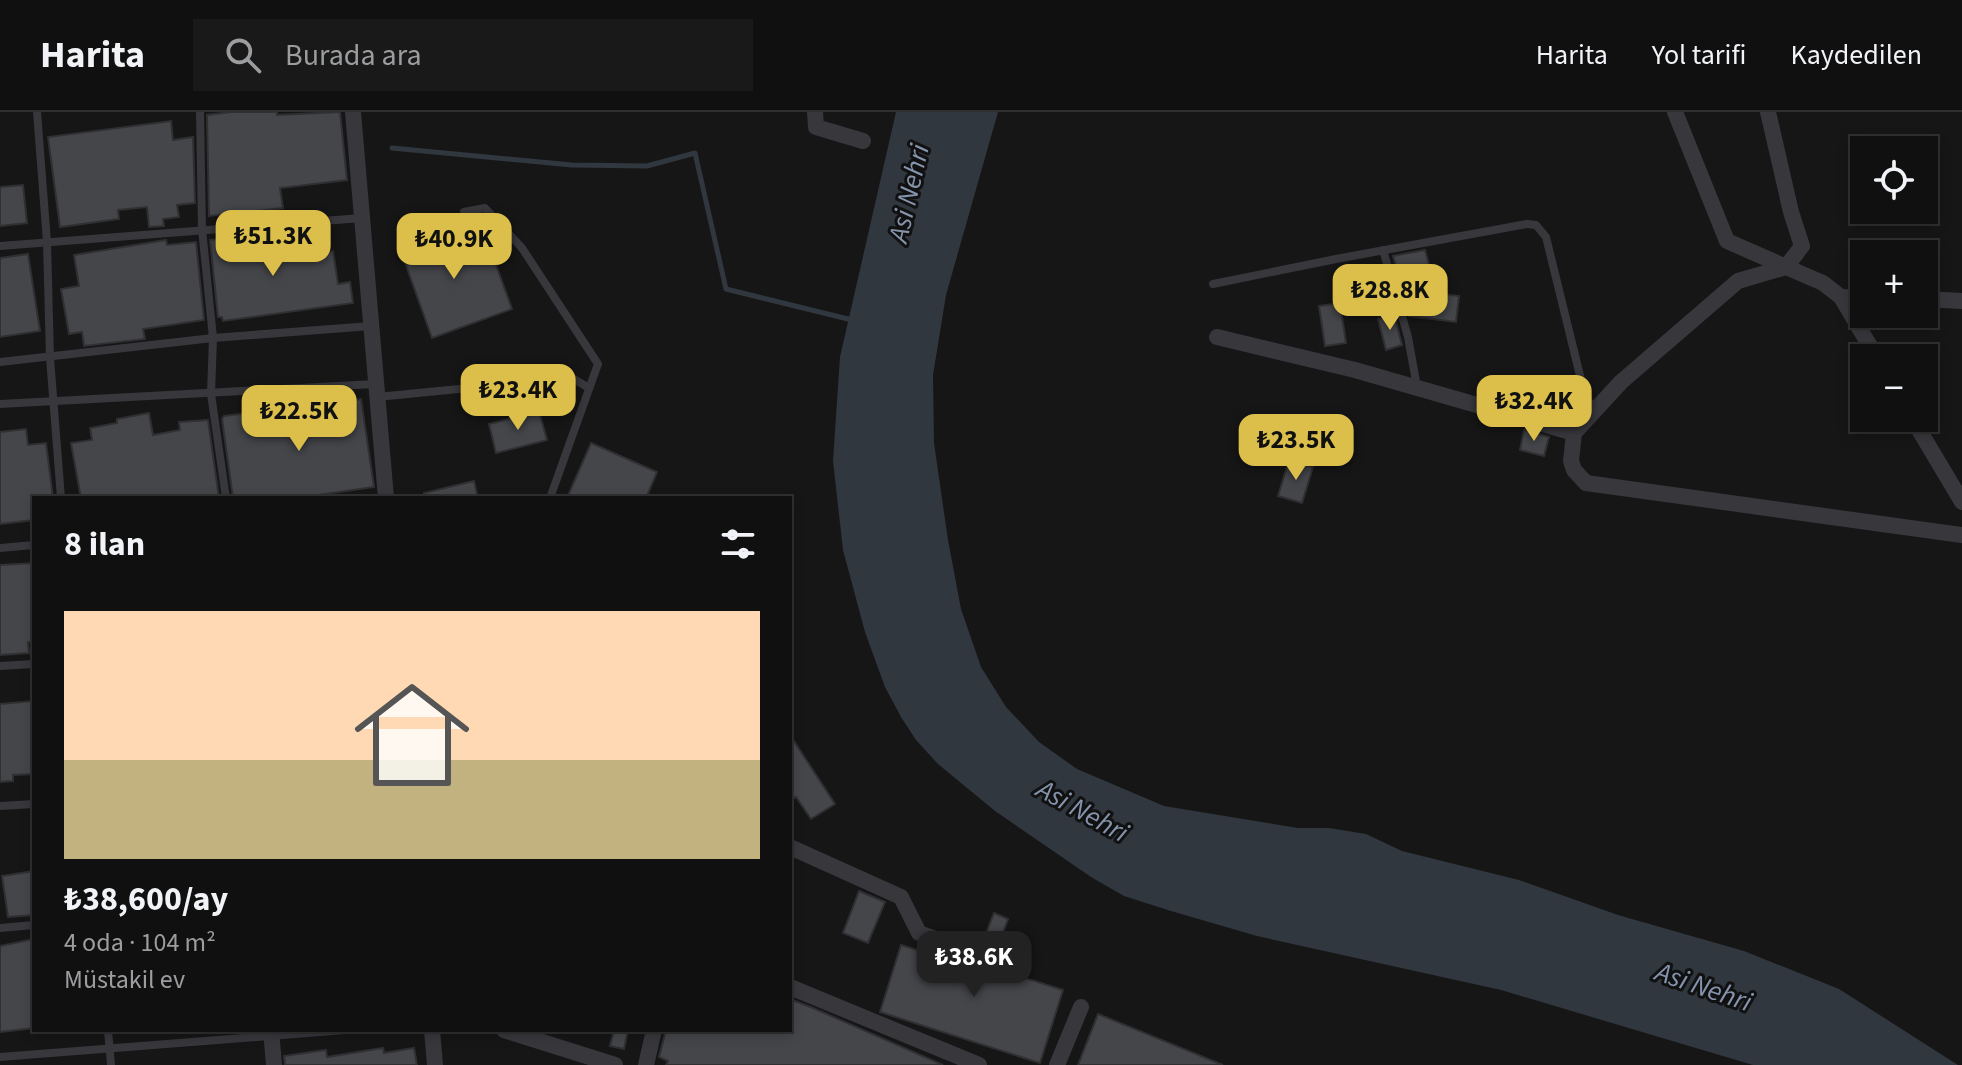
<!DOCTYPE html>
<html lang="tr">
<meta charset="utf-8">
<style>
:root{--surface:#101011;--page:#19191a;--text:#f1f3f6;--muted:#9c9d9f;--line:#303031;--accent:#dbbf4a}
body{margin:0;font-family:"Source Sans 3",sans-serif;background:var(--page);color:var(--text);height:100vh;display:flex;flex-direction:column;font-size:30px;white-space:nowrap}
*{box-sizing:border-box;margin:0}
p{font-size:26px;color:var(--muted)}
.icon{flex:none;width:44px;height:44px;fill:none;stroke:currentColor;stroke-width:2;stroke-linecap:round;stroke-linejoin:round}
.map{position:relative;flex:1;overflow:hidden}
.panel{position:absolute;left:32px;top:384px;width:760px;height:536px;display:flex;flex-direction:column;background:var(--surface);border-radius:0px;box-shadow:0 4px 12px #0003,0 0 0 2px var(--line)}
.panel>*{flex:none}
.buttons{position:absolute;left:1850px;top:24px;display:grid;gap:16px}
.buttons a{display:grid;place-items:center;width:88px;height:88px;border-radius:0px;background:var(--surface);box-shadow:0 4px 12px #0003,0 0 0 2px var(--line);font-size:40px}
.price{position:absolute;translate:-50% -68px;padding:0 18px;border-radius:16px;background:var(--accent);color:#111;font-size:26px;line-height:52px;filter:drop-shadow(0 2px 4px #0008)}
.price::after{content:'';position:absolute;left:50%;top:48px;width:24px;height:18px;margin-left:-12px;background:inherit;clip-path:polygon(0 0,100% 0,50% 100%)}
.price.active{background:#222;color:#fff}
ul{padding:0;list-style:none}
li{display:grid;align-content:center;gap:16px;height:424px;padding:0 32px}
li+li{border-top:2px solid var(--line)}
li span{display:grid;place-items:center;height:248px;border-radius:0px;color:#555}
li>.icon{margin-inline-start:auto}
span .icon{width:144px;height:144px;fill:#fffc;stroke-width:1}
li b{font-size:34px}
h2{display:flex;justify-content:space-between;align-items:center;height:96px;padding:0 32px;font-size:34px}
header{display:flex;align-items:center;gap:48px;box-sizing:border-box;height:112px;padding:0 40px;background:var(--surface);border-bottom:2px solid var(--line)}
header strong{font-size:38px}
nav{display:flex;gap:44px;margin-inline-start:auto;font-size:28px}
.search{width:560px;height:72px;background:var(--page);display:flex;align-items:center;gap:20px;box-sizing:border-box;padding:0 28px;border-radius:0px;color:var(--muted);font-size:30px}
.map>svg:first-child{display:block}
</style>
<header>
<strong>Harita</strong>
<div class="search"><svg class="icon" aria-label="search" viewBox="0 0 24 24"><circle cx="10" cy="10" r="6"/><path d="M15 15l6 6"/></svg>Burada ara</div>
<nav><a>Harita</a><a>Yol tarifi</a><a>Kaydedilen</a></nav>
</header>
<div class="map">
<svg width="1962" height="953" viewBox="0 0 1962 953">
<rect width="100%" height="100%" fill="#161617"/>
<polygon fill="#31373f" points="896,0 998,0 946,183 933,263 934,331 948,428 961,497 981,555 1006,595 1039,630 1077,657 1164,694 1298,716 1329,716 1366,722 1402,739 1519,768 1618,803 1744,839 1839,877 1958,953 1753,953 1501,878 1257,824 1171,799 1124,784 1091,765 995,699 938,652 916,628 901,605 885,575 865,520 843,438 833,349 840,245"/>
<g fill="none" stroke-linecap="round" stroke-linejoin="round">
<polyline stroke="#31373f" stroke-width="5" points="392,36 572,53 647,54 695,41 726,177 852,208"/>
</g>
<g fill="#45464a" stroke="#303033" stroke-width="2">
<polygon points="231,0 277,0 277,3 340,0 347,68 280,76 283,96 209,104 207,3"/>
<polygon points="171,9 173,28 193,25 195,91 177,93 179,105 163,107 164,114 149,115 147,95 118,98 119,107 60,115 48,25"/>
<polygon points="23,73 27,111 0,114 0,75"/>
<polygon points="460,111 468,134 487,128 512,197 432,226 398,131 416,124 418,132 443,123 441,118"/>
<polygon points="267,120 270,137 317,130 318,141 333,139 338,172 350,170 353,191 223,209 222,205 218,205 210,128"/>
<polygon points="166,128 167,133 196,130 204,208 143,217 145,227 84,234 82,220 69,222 61,177 79,174 74,143"/>
<polygon points="1425,138 1430,156 1408,162 1406,154 1397,157 1393,144"/>
<polygon points="28,142 40,219 0,225 0,146"/>
<polygon points="1409,178 1459,184 1456,210 1409,204 1407,196"/>
<polygon points="1340,191 1346,231 1325,234 1319,194"/>
<polygon points="1394,202 1402,233 1386,238 1378,207"/>
<polygon points="361,287 374,375 298,386 233,386 222,307 224,304 272,298 274,313 305,309 303,294"/>
<polygon points="539,299 547,328 496,341 489,312"/>
<polygon points="149,301 153,323 180,318 179,310 208,308 219,386 81,386 71,331 92,328 90,316 117,311 117,307"/>
<polygon points="26,317 28,333 46,331 53,386 34,386 34,408 0,412 0,320"/>
<polygon points="1524,318 1549,325 1544,344 1520,338"/>
<polygon points="591,331 657,360 646,386 567,386"/>
<polygon points="1289,348 1313,355 1302,391 1278,384"/>
<polygon points="474,369 478,386 424,386 424,381"/>
<polygon points="34,451 34,530 28,530 29,541 0,543 0,453"/>
<polygon points="34,589 34,662 13,663 13,669 0,670 0,592"/>
<polygon points="790,623 835,692 811,707 796,685 790,689"/>
<polygon points="34,759 34,803 8,805 2,764"/>
<polygon points="859,779 885,790 868,831 843,821"/>
<polygon points="994,801 1008,807 990,855 1063,878 1040,951 880,900 901,833 954,849 955,846 975,851 982,844 981,834"/>
<polygon points="34,827 34,916 0,920 0,834"/>
<polygon points="790,887 813,896 943,953 666,953 668,949 659,945 666,918 790,918"/>
<polygon points="1098,902 1223,953 1078,953"/>
<polygon points="614,918 628,918 624,937 610,934"/>
<polygon points="383,936 384,941 414,936 417,953 285,953 284,944 326,938 327,945"/>
</g>
<g fill="none" stroke-linecap="round" stroke-linejoin="round">
<g stroke="#37373c" stroke-width="8">
<polyline points="37,0 47,130 50,246 61,386"/>
<polyline points="200,0 202,117 213,226 211,282 226,386"/>
<polyline points="464,100 485,96 522,136 598,252 550,386"/>
<polyline points="0,134 362,106"/>
<polyline points="1383,138 1408,225 1417,275"/>
<polyline points="1213,172 1336,147 1527,112 1536,113 1546,125 1584,280 1594,299"/>
<polyline points="0,250 213,226 371,214"/>
<polyline points="377,285 572,266 589,276"/>
<polyline points="0,292 375,272"/>
<polyline points="0,436 34,433"/>
<polyline points="0,554 34,552"/>
<polyline points="0,694 34,692"/>
<polyline points="0,816 34,813"/>
<polyline points="108,918 111,953"/>
<polyline points="0,945 345,918"/>
</g>
<g stroke="#37373c" stroke-width="16">
<polyline points="353,0 386,386"/>
<polyline points="815,0 816,15 863,29"/>
<polyline points="1675,0 1727,129 1786,155 1802,134 1791,100 1768,0"/>
<polyline points="1841,185 1864,186"/>
<polyline points="1924,187 1962,189"/>
<polyline points="1217,225 1355,258 1574,321"/>
<polyline points="1877,246 1841,185 1823,171 1786,155 1738,169 1621,270 1574,321 1571,349 1574,358 1586,371 1962,423"/>
<polyline points="1912,306 1962,390"/>
<polyline points="790,735 901,785 919,821 972,840"/>
<polyline points="790,875 979,953"/>
<polyline points="271,918 274,953"/>
<polyline points="432,918 435,953"/>
<polyline points="504,918 615,953"/>
<polyline points="646,953 654,918"/>
<polyline points="1057,953 1081,895"/>
</g>
</g>
<g text-anchor="middle" stroke-width="6" stroke-linejoin="round" paint-order="stroke">
<g font-size="28" font-style="italic" fill="#8594ac" stroke="#111112">
<text transform="translate(908 81) rotate(-77)" y="10">Asi Nehri</text>
<text transform="translate(1083 698) rotate(29)" y="10">Asi Nehri</text>
<text transform="translate(1704 874) rotate(19)" y="10">Asi Nehri</text>
</g>
</g>
</svg>
<div class="buttons">
<a><svg class="icon" aria-label="locate" viewBox="0 0 24 24"><circle cx="12" cy="12" r="6"/><path d="M12 2v4M12 18v4M2 12h4M18 12h4"/></svg></a>
<a>+</a>
<a>−</a>
</div>
<b class="price" style="left:273px;top:166px">₺51.3K</b>
<b class="price" style="left:454px;top:169px">₺40.9K</b>
<b class="price" style="left:1390px;top:220px">₺28.8K</b>
<b class="price" style="left:518px;top:320px">₺23.4K</b>
<b class="price" style="left:1534px;top:331px">₺32.4K</b>
<b class="price" style="left:299px;top:341px">₺22.5K</b>
<b class="price" style="left:1296px;top:370px">₺23.5K</b>
<b class="price active" style="left:974px;top:887px">₺38.6K</b>
<section class="panel">
<h2>8 ilan<svg class="icon" aria-label="filters" viewBox="0 0 24 24"><path d="M4 7h16M4 17h16"/><circle cx="9" cy="7" r="2"/><circle cx="15" cy="17" r="2"/></svg></h2>
<ul>
<li><span style="background:linear-gradient(#ffd9b3 60%,#c2b280 0)"><svg class="icon" aria-label="home" viewBox="0 0 24 24"><path d="M3 11l9-7 9 7M6 9v11h12V9"/></svg></span><div><b>₺38,600/ay</b><p>4 oda · 104 m²</p><p>Müstakil ev</p></div></li>
</ul>
</section>
</div>
